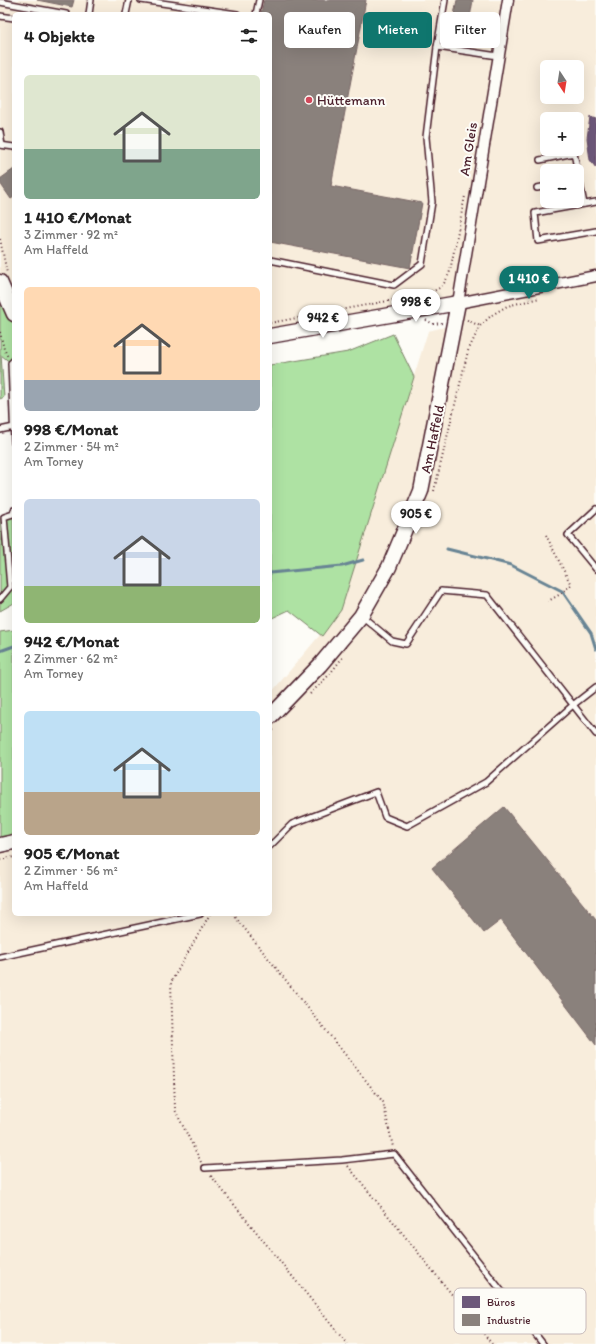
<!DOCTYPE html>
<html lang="de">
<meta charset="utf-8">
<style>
:root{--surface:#fff;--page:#f2f2f2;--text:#222;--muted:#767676;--accent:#0f766e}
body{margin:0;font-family:Itim,sans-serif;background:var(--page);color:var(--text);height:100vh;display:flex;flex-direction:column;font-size:15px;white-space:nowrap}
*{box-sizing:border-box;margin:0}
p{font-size:13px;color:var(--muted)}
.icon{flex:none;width:22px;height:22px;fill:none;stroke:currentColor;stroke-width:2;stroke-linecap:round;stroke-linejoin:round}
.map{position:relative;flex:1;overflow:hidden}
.details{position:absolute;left:12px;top:12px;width:260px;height:904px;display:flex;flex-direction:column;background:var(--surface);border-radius:6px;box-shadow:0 4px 16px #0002}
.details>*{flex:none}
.hud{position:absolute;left:284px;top:12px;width:252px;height:36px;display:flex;gap:8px}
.needle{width:26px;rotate:168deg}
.buttons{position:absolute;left:540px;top:60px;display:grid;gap:8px}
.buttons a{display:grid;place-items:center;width:44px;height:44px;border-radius:6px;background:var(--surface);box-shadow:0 4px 16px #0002;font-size:20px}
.price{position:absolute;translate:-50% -34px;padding:0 9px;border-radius:14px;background:#fff;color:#222;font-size:13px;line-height:26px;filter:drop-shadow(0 1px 2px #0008)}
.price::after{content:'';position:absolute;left:50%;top:24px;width:12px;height:9px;margin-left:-6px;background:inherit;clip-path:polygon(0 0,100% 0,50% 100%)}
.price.selected{background:var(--accent);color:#fff}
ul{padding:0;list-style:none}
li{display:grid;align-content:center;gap:8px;height:212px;padding:0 12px}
li span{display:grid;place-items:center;height:124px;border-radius:6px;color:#555}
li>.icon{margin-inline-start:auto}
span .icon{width:72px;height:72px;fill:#fffc;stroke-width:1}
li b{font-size:17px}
h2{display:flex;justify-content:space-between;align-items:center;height:48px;padding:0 12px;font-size:17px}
.tag{padding:0 14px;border-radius:6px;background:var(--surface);box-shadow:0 4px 16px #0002;font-size:14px;line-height:36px}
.tag.selected{background:var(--accent);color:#fff}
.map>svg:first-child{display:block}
</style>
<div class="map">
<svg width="596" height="1344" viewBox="0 0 596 1344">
<rect width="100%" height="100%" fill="#fdfcf7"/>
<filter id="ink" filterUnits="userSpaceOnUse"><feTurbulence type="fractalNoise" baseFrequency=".025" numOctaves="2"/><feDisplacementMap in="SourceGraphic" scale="8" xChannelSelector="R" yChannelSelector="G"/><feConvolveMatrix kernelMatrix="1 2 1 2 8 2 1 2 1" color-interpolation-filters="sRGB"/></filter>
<g filter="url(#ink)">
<path fill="#f8eddc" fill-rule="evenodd" d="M 0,0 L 596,0 L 596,1344 L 0,1344 L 0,845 L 14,842 L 14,914 L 270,914 L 270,694 L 341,610 L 428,331 L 453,325 L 457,303 L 270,336 L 270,14 L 14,14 L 14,314 L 0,282 ZM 547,67 L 577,67 L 577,97 L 547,97 ZM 547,119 L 577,119 L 577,149 L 547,149 ZM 547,171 L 577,171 L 577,201 L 547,201 Z"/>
<g fill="#aee2a3" stroke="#7c8067">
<polygon points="0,282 14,314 14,360 11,363 1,355 4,397 0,399"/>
<polygon points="393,334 414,377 341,610 322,636 289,610 270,619 270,365 348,352"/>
<polygon points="13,514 14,603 0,611 0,518"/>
<polygon points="14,630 14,842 0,845 0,632"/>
</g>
<polygon fill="#6d597a" stroke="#624862" points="590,117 596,119 596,168 590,160 587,138"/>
<g fill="#8a817c" stroke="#776464">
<polygon points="37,0 74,0 72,7"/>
<polygon points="264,0 366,0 331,186 422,203 410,268 270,242 270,14 261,14"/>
<polygon points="457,0 473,0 469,23 453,20"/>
<polygon points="14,169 14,197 11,199 0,183 0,179"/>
<polygon points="504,807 596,920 596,1045 501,920 484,933 432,868"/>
</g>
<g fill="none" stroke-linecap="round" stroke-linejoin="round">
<g stroke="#678494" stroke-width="3">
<polyline points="447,549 511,565 562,591 591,633 596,649"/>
<polyline points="270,573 342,566 363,560"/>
<polyline points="0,651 14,646"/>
</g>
<g stroke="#4a1f2b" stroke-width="8">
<g id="lane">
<polyline points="141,0 237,14"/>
<polyline points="445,0 437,47 498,56"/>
<polyline points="0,2 66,14"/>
<polyline points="89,14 91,0"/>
<polyline points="126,14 129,0"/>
<polyline points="256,14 259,0"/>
<polyline points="0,16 14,18"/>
<polyline points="0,132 2,145"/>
<polyline points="0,145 14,147"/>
<polyline points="540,160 574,153 584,204"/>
<polyline points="537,188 547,186"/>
<polyline points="596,202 535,213 538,241 596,231"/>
<polyline points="270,260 394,285 422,264 432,202 426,137 437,47"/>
<polyline points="14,360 11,363 14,442"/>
<polyline points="0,430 14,427"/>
<polyline points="596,509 568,535 596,569"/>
<polyline points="0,599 10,587 4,517 13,514 14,510"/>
<polyline points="363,617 392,641 406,644 441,591 487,595 596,734"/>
<polyline points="270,846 292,824 376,792 385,817 407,826 486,782 573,705 596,687"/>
<polyline points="0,957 200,914"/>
<polyline points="205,1168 342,1160 394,1154 543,1344"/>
</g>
</g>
<g stroke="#4a1f2b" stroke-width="13">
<polyline id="street" points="508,0 458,303 596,276"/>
</g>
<g stroke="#4a1f2b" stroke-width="17">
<g id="secondary">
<polyline points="0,282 14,314"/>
<polyline points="270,336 458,303 421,491 389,567 361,616 320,665 270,717"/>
<polyline points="0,845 14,842"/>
</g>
</g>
<g stroke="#4a1f2b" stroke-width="2" stroke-dasharray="1 3" stroke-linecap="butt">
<polyline points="0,239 7,273"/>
<polyline points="426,320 433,324 443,323"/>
<polyline points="467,320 480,326"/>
<path d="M 270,323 L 420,295 C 437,290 443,290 450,271 L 465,196"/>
<polyline points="0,332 4,349 8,357"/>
<polyline points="434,491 468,351 480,326 492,315 507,306 540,298"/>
<polyline points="546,535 571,585 559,595 548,601"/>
<polyline points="310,694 329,675 343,657"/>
<polyline points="270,733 275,728"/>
<polyline points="0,860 14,857"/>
<polyline points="233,914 383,1102 393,1147"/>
<polyline points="201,1162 175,1110 171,982 210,914"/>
<polyline points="348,1166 492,1344"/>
<polyline points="211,1176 347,1344"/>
</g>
<use href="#lane" stroke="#fdfcf7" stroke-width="5"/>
<use href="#street" stroke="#fdfcf7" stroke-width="10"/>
<use href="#secondary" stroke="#fdfcf7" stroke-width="14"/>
</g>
</g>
<circle fill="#d1495b" stroke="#fdfcf7" stroke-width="1.5" cx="309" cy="100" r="4"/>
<g text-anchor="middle" stroke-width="4" stroke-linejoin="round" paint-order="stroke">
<g font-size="14" fill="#4a1f2b" stroke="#fdfcf7" text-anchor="start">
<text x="317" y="105">Hüttemann</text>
</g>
<g font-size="14" fill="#4a1f2b" stroke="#fdfcf7">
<text transform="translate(468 149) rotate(-81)" y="5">Am Gleis</text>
<text transform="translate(432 439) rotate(-78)" y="5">Am Haffeld</text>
</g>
</g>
<rect x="454" y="1288" width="132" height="46" rx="6" fill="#fdfcf7" stroke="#c7baba" stroke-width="1"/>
<rect x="462" y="1296" width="18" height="12" fill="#6d597a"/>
<rect x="462" y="1314" width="18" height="12" fill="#8a817c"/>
<g font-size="11" fill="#4a1f2b">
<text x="487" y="1306">Büros</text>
<text x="487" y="1324">Industrie</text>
</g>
</svg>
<div class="buttons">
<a><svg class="needle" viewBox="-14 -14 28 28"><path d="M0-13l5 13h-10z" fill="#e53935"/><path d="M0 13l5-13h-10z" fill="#767676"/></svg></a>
<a>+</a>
<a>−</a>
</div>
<b class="price selected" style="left:529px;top:300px">1 410 €</b>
<b class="price" style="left:416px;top:323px">998 €</b>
<b class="price" style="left:323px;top:339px">942 €</b>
<b class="price" style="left:416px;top:535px">905 €</b>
<div class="hud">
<a class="tag">Kaufen</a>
<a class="tag selected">Mieten</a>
<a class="tag">Filter</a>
</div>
<section class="details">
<h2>4 Objekte<svg class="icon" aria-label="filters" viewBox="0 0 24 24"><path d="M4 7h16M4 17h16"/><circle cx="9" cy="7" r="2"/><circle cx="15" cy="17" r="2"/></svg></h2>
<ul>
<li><span style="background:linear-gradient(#dfe7d0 60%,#7fa58c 0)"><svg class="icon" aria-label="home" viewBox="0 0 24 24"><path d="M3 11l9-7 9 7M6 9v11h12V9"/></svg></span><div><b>1 410 €/Monat</b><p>3 Zimmer · 92 m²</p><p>Am Haffeld</p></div></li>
<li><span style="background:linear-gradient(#ffd9b3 75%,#9aa5b1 0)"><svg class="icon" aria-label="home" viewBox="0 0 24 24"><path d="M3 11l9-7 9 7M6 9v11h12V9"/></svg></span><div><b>998 €/Monat</b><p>2 Zimmer · 54 m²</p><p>Am Torney</p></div></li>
<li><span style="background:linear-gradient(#c9d6e8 70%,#8fb573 0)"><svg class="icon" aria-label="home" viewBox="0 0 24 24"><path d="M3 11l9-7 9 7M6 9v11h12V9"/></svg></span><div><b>942 €/Monat</b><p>2 Zimmer · 62 m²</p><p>Am Torney</p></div></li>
<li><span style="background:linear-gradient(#bfe0f5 65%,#b9a48a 0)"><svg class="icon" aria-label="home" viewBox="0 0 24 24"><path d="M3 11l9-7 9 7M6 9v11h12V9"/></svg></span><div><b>905 €/Monat</b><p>2 Zimmer · 56 m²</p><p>Am Haffeld</p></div></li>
</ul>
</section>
</div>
